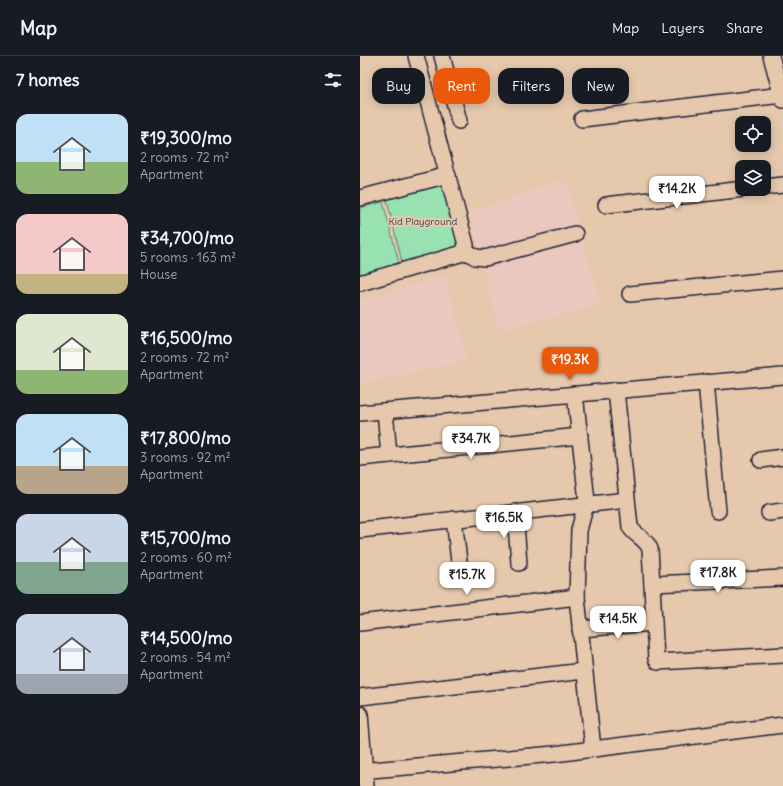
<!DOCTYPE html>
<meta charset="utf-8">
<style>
:root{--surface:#171b24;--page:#242831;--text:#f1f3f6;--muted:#9ea1a6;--line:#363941;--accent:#ea580c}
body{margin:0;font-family:Delius,sans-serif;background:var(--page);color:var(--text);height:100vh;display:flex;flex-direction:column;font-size:15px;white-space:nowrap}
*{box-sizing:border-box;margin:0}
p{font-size:13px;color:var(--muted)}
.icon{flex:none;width:22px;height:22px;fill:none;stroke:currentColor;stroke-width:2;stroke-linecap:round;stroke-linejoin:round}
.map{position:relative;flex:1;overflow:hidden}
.panel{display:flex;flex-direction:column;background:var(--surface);width:360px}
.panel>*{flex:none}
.guide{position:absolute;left:12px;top:12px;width:351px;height:36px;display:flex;gap:8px}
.controls{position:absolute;left:375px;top:60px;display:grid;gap:8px}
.controls a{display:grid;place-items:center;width:36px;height:36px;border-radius:8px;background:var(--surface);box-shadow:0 2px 10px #0003;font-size:20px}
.price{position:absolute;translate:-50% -34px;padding:0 9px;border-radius:8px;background:#fff;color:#222;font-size:13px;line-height:26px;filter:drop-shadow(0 1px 2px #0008)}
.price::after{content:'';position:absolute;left:50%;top:24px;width:12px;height:9px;margin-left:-6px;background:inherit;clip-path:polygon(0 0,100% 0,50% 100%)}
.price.current{background:var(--accent);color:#fff}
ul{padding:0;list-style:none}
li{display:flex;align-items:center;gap:12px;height:100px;padding:0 16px}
li span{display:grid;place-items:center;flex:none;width:112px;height:80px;border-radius:12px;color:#555}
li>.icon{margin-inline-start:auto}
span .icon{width:48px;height:48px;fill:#fffc;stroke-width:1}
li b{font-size:17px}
h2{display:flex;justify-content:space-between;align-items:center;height:48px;padding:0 16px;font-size:17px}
.tag{padding:0 14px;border-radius:12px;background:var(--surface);box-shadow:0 2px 10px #0003;font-size:14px;line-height:36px}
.tag.current{background:var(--accent);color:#fff}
header{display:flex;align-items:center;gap:24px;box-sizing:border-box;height:56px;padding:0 20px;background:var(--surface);border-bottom:1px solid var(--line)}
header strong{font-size:19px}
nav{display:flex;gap:22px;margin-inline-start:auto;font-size:14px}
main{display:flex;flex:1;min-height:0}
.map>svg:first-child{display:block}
</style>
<header>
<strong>Map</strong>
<nav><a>Map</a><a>Layers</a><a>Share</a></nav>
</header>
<main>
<section class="panel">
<h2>7 homes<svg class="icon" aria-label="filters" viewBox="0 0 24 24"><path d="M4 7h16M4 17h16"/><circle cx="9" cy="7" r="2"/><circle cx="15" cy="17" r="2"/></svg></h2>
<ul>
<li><span style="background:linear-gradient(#bfe0f5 60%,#8fb573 0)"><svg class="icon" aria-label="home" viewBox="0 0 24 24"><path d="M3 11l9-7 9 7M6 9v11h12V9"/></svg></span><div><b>₹19,300/mo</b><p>2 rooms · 72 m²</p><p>Apartment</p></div></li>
<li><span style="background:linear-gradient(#f6c9c9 75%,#c2b280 0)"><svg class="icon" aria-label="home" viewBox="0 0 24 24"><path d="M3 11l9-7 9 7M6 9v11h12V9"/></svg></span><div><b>₹34,700/mo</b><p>5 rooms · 163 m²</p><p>House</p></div></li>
<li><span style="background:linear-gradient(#dfe7d0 70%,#8fb573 0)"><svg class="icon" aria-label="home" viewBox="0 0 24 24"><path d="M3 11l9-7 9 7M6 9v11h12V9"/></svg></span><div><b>₹16,500/mo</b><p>2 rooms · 72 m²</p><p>Apartment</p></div></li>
<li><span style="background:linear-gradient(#bfe0f5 65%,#b9a48a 0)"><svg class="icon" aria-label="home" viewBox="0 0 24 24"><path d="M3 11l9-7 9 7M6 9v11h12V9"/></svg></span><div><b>₹17,800/mo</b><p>3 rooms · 92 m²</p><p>Apartment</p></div></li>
<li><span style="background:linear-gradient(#c9d6e8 60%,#7fa58c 0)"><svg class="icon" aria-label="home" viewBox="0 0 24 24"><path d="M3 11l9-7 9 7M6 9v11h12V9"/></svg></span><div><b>₹15,700/mo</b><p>2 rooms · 60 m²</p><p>Apartment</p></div></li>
<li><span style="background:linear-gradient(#c9d6e8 75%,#9aa5b1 0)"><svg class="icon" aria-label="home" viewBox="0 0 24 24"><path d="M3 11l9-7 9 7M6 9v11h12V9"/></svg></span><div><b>₹14,500/mo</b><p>2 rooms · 54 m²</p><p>Apartment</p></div></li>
</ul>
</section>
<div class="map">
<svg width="423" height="730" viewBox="0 0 423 730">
<rect width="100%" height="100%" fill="#e6c9ad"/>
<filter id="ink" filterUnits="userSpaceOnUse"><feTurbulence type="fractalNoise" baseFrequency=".025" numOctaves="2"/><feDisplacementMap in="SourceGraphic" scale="8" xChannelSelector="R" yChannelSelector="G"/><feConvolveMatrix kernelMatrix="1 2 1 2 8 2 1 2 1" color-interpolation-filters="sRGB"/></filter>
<g filter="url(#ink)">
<g fill="#eac8c0">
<polygon points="205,123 241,248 139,275 110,156"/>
<polygon points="85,220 107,304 0,328 0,244"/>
</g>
<g fill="#98e2b1" stroke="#5d8276">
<polygon points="84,126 102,192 42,206 27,144"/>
<polygon points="23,146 40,211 0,222 0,152"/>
</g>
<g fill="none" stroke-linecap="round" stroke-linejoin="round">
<g stroke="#22223b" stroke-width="18">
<g id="minor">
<polyline points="82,0 99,65"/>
<polyline points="411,0 423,44"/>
<polyline points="222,63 422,39"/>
<polyline points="404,131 423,129"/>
<polyline points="0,142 88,119"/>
<polyline points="246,149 384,133"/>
<polyline points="105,194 115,201 125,202 215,178"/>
<polyline points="0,227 103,197 106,189 56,0"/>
<polyline points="270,238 423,223"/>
<polyline points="346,326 358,455"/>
<path d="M 256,334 L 270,471 C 275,480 286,482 290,493 L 296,603 L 298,606 L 423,599"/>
<polyline points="215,338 227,445 219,474 217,541 233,693"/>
<polyline points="25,355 29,399"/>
<polyline points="0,357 423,320"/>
<polyline points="0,402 220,380"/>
<polyline points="401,404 423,401"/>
<polyline points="155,456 159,507"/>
<polyline points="409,457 423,455"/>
<polyline points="94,463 100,514"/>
<polyline points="0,474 267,444"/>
<polyline points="292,528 423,522"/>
<polyline points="0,567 217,541"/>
<polyline points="220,573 294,567"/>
<polyline points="0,641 224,615"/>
<polyline points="0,658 6,730"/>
<polyline points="0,715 194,698 423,669"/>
</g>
</g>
<use href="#minor" stroke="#e6c9ad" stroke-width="15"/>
</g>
</g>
<g text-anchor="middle" stroke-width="4" stroke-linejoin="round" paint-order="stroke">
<g font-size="10" fill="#343f4d" stroke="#e6c9ad">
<text x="63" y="169">Kid Playground</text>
</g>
</g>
</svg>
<div class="controls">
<a><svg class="icon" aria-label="locate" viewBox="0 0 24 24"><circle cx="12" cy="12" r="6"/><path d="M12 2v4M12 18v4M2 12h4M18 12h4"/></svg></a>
<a><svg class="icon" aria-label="layers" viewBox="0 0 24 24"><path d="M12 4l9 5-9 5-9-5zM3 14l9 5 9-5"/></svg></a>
</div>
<b class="price" style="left:317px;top:154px">₹14.2K</b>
<b class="price current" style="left:210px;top:325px">₹19.3K</b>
<b class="price" style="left:111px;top:404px">₹34.7K</b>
<b class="price" style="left:144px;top:483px">₹16.5K</b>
<b class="price" style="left:358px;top:538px">₹17.8K</b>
<b class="price" style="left:107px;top:540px">₹15.7K</b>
<b class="price" style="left:258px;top:584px">₹14.5K</b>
<div class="guide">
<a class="tag">Buy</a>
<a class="tag current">Rent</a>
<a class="tag">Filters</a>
<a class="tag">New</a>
</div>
</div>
</main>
